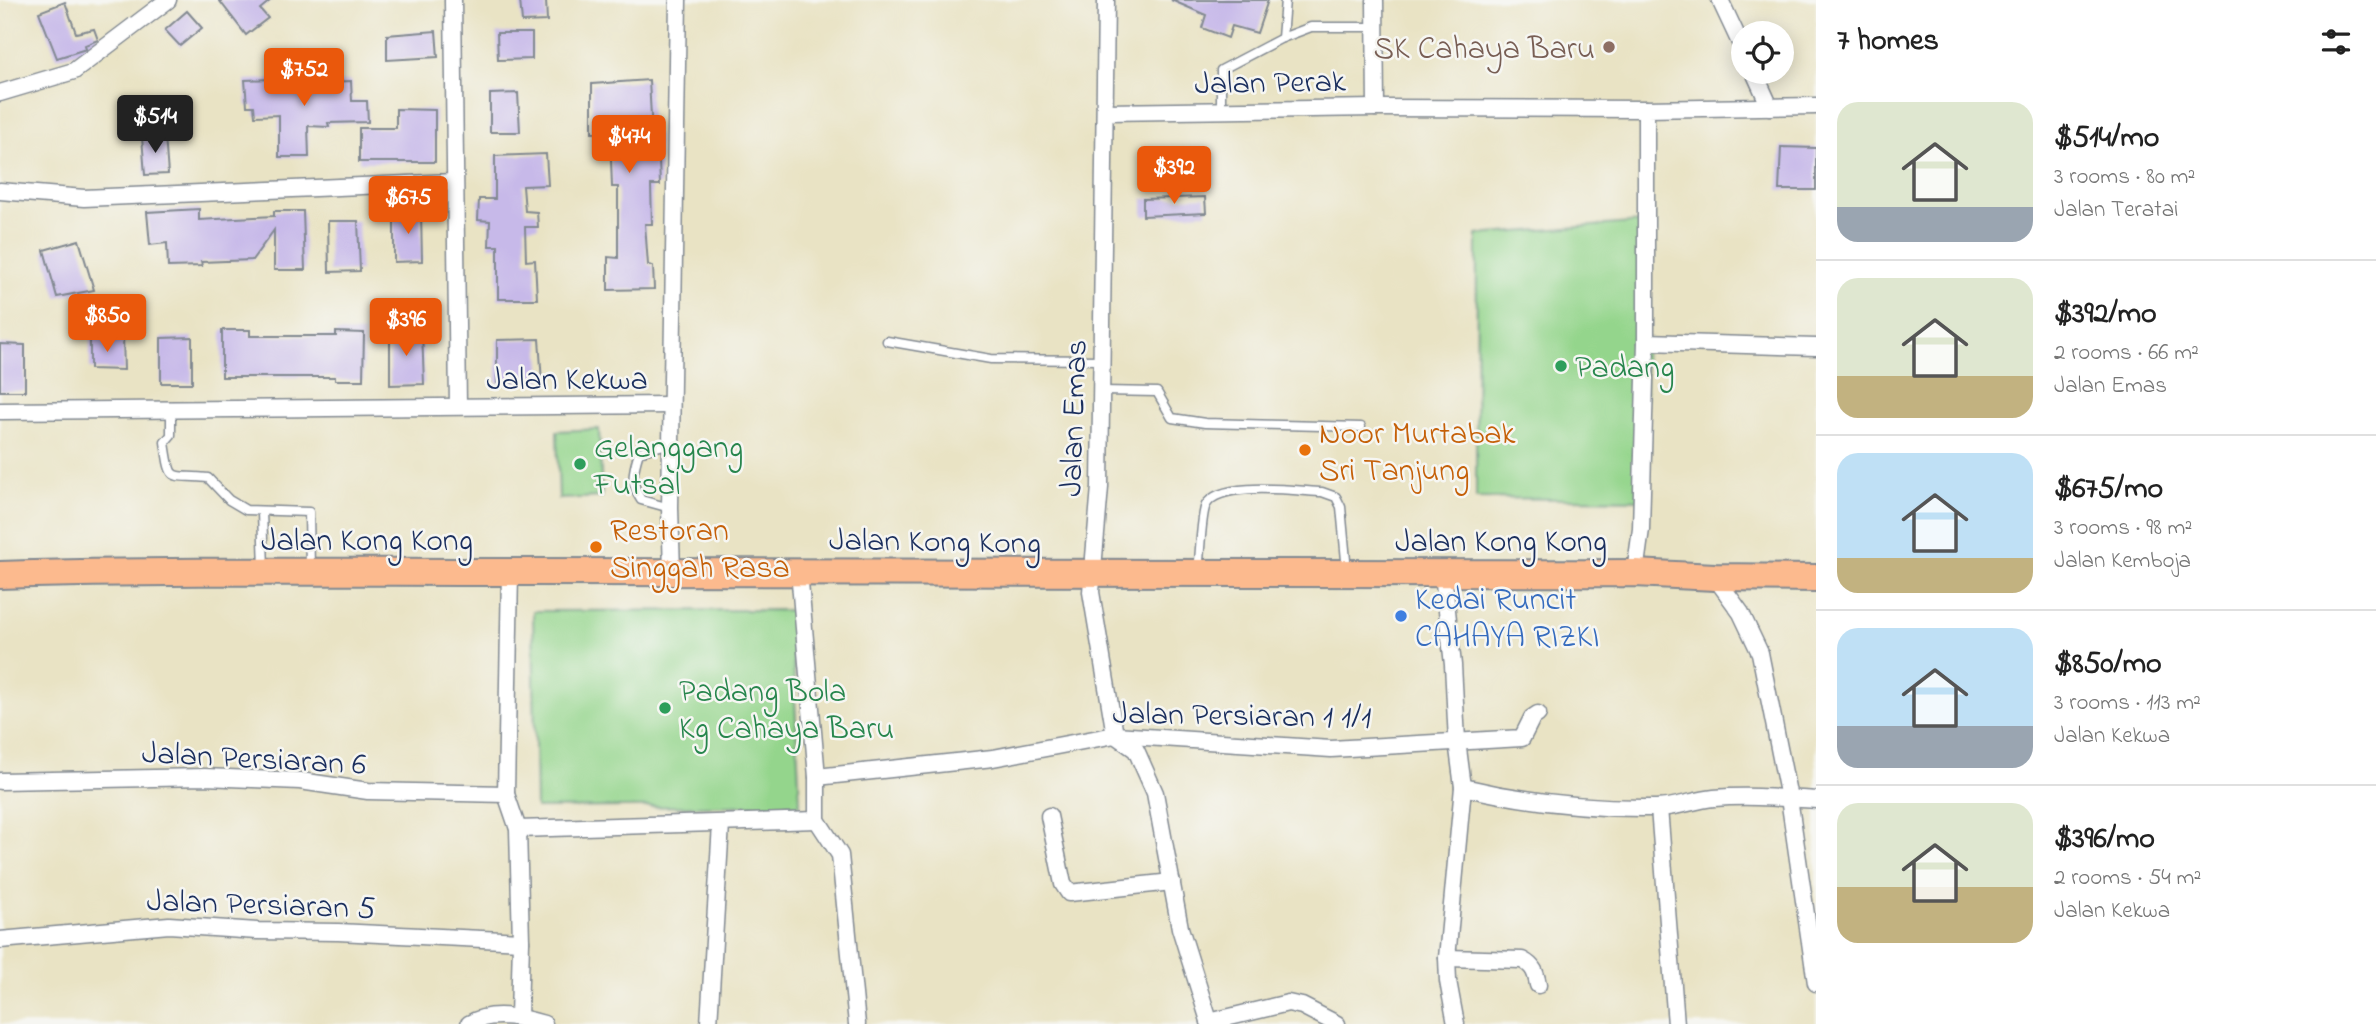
<!DOCTYPE html>
<meta charset="utf-8">
<style>
:root{--surface:#fff;--page:#f6f6f6;--text:#222;--muted:#767676;--line:#e0e0e0;--accent:#ea580c}
body{margin:0;font-family:"Indie Flower",sans-serif;background:var(--page);color:var(--text);height:100vh;display:flex;flex-direction:column;font-size:26px;white-space:nowrap}
*{box-sizing:border-box;margin:0}
p{font-size:23px;color:var(--muted)}
.icon{flex:none;width:38px;height:38px;fill:none;stroke:currentColor;stroke-width:2;stroke-linecap:round;stroke-linejoin:round}
.map{position:relative;flex:1;overflow:hidden}
.details{display:flex;flex-direction:column;background:var(--surface);width:560px}
.details>*{flex:none}
.controls{position:absolute;left:1731px;top:21px;display:grid;gap:14px}
.controls a{display:grid;place-items:center;width:63px;height:63px;border-radius:50%;background:var(--surface);box-shadow:0 4px 18px #0003;font-size:35px}
.price{position:absolute;translate:-50% -60px;padding:0 16px;border-radius:7px;background:var(--accent);color:#fff;font-size:23px;line-height:46px;filter:drop-shadow(0 2px 4px #0008)}
.price::after{content:'';position:absolute;left:50%;top:42px;width:21px;height:16px;margin-left:-10px;background:inherit;clip-path:polygon(0 0,100% 0,50% 100%)}
.price.active{background:#222;color:#fff}
ul{padding:0;list-style:none}
li{display:flex;align-items:center;gap:21px;height:175px;padding:0 21px}
li+li{border-top:2px solid var(--line)}
li span{display:grid;place-items:center;flex:none;width:196px;height:140px;border-radius:21px;color:#555}
li>.icon{margin-inline-start:auto}
span .icon{width:84px;height:84px;fill:#fffc;stroke-width:1}
li b{font-size:30px}
h2{display:flex;justify-content:space-between;align-items:center;height:84px;padding:0 21px;font-size:30px}
main{display:flex;flex:1;min-height:0}
.map>svg:first-child{display:block}
</style>
<main>
<div class="map">
<svg width="1816" height="1024" viewBox="0 0 1816 1024">
<rect width="100%" height="100%" fill="#f6f6f2"/>
<filter id="ink" filterUnits="userSpaceOnUse"><feTurbulence type="fractalNoise" baseFrequency=".0143" numOctaves="2"/><feDisplacementMap in="SourceGraphic" scale="14" xChannelSelector="R" yChannelSelector="G"/><feConvolveMatrix kernelMatrix="1 2 1 2 8 2 1 2 1" color-interpolation-filters="sRGB"/></filter>
<filter id="wash" filterUnits="userSpaceOnUse"><feTurbulence type="fractalNoise" baseFrequency=".00686" numOctaves="4" result="noise"/><feDisplacementMap in="SourceGraphic" scale="28" xChannelSelector="R" yChannelSelector="G"/><feGaussianBlur stdDeviation="1.57" result="paint"/><feColorMatrix in="noise" values="0 0 0 0 0 0 0 0 0 0 0 0 0 0 0 0 0 1.4 0 .05"/><feComposite in="paint" operator="in"/></filter>
<g filter="url(#wash)">
<rect width="100%" height="100%" fill="#e9e3c4"/>
<g fill="#94d58c" stroke="#588275" stroke-width="2">
<polygon points="1643,222 1647,500 1476,498 1477,235"/>
<polygon points="599,429 602,497 559,499 557,431"/>
<polygon points="791,610 800,805 536,808 533,611"/>
</g>
<g id="blocks">
<g fill="#c7b9e9">
<polygon points="219,0 271,0 260,9 268,18 246,35"/>
<polygon points="520,0 546,0 547,21 522,22"/>
<polygon points="1171,0 1268,0 1257,33 1232,26 1228,38 1202,28 1206,15"/>
<polygon points="65,2 76,33 94,29 98,40 85,45 86,49 57,58 39,12"/>
<polygon points="187,11 202,28 180,46 165,30"/>
<polygon points="436,31 438,57 387,60 387,35"/>
<polygon points="497,33 532,33 532,59 498,60"/>
<polygon points="328,77 328,82 351,81 352,101 367,101 368,122 328,123 329,127 308,126 309,157 279,157 279,115 255,116 254,106 247,106 245,80"/>
<polygon points="649,80 652,135 658,134 660,185 651,185 652,224 645,224 648,265 653,266 654,289 608,290 608,257 618,258 618,187 612,187 610,132 592,133 592,84"/>
<polygon points="518,93 520,132 490,132 490,94"/>
<polygon points="396,109 435,110 435,162 359,162 359,128 396,128"/>
<polygon points="165,136 168,174 145,175 142,137"/>
<polygon points="1781,147 1816,148 1816,190 1779,190"/>
<polygon points="546,154 548,185 523,186 525,211 537,212 538,227 525,227 526,261 535,260 537,299 498,299 498,246 489,246 490,221 478,220 479,199 495,199 495,156"/>
<polygon points="1205,197 1206,213 1143,216 1143,199"/>
<polygon points="199,209 199,220 274,216 274,211 303,211 305,270 274,270 274,230 252,260 201,262 202,266 168,267 167,243 150,245 147,212"/>
<polygon points="394,211 421,211 422,261 394,262"/>
<polygon points="328,221 358,221 360,271 329,272"/>
<polygon points="79,240 94,290 57,297 44,250"/>
<polygon points="390,329 422,331 424,384 390,385"/>
<polygon points="222,330 250,330 250,336 336,336 336,332 364,333 363,380 335,380 335,377 222,377"/>
<polygon points="123,337 124,370 90,369 90,338"/>
<polygon points="192,337 192,383 161,383 161,338"/>
<polygon points="539,339 542,382 497,383 497,340"/>
<polygon points="0,344 25,345 25,391 0,391"/>
</g>
</g>
</g>
<g filter="url(#ink)">
<use href="#blocks" fill-opacity="0" stroke="#828991" stroke-width="2"/>
<g fill="none" stroke-linecap="round" stroke-linejoin="round">
<g stroke="#828991" stroke-width="11">
<g id="lane">
<polyline points="1282,38 1285,0"/>
<polyline points="1221,110 1221,70 1282,38 1311,27 1375,27"/>
<polyline points="887,341 991,359 1102,360"/>
<polyline points="1102,391 1157,392 1172,418 1205,423 1361,427"/>
<path d="M 171,409 L 171,435 L 165,442 C 171,485 169,474 208,478 L 229,500 L 246,510 L 309,512 L 310,569"/>
<path d="M 670,508 L 641,500 C 630,483 633,471 639,452 L 671,443"/>
<polyline points="262,512 264,568"/>
<path d="M 1198,571 C 1200,558 1201,514 1206,505 C 1219,480 1297,491 1322,492 L 1336,497 L 1341,507 L 1347,571"/>
</g>
</g>
<g stroke="#828991" stroke-width="19">
<g id="street">
<polyline points="453,0 458,406"/>
<polyline points="1106,0 1100,487 1091,592 1115,735 1136,750 1155,793 1180,928 1210,1024"/>
<polyline points="1375,0 1376,108"/>
<polyline points="1720,0 1743,49"/>
<polyline points="1754,72 1770,107"/>
<polyline points="0,93 74,71 168,0"/>
<polyline points="1106,112 1376,108 1646,109"/>
<polyline points="0,191 84,198 454,182"/>
<polyline points="1646,342 1816,347"/>
<polyline points="0,411 671,405"/>
<polyline points="672,571 670,508 678,0"/>
<polyline points="799,571 817,777 817,820 840,855 857,1024"/>
<polyline points="510,572 506,794 518,829 521,941 519,1017"/>
<polyline points="1635,573 1641,529 1646,342 1646,109 1816,106"/>
<polyline points="1443,574 1453,665 1457,741 1463,787 1447,958 1448,981 1456,1024"/>
<polyline points="1715,577 1741,613 1760,653 1789,798 1816,983"/>
<polyline points="817,777 993,758 1115,735 1331,749 1522,738 1532,718 1538,714"/>
<polyline points="0,781 205,777 300,781 368,791 506,794"/>
<path d="M 1463,787 C 1526,802 1591,809 1656,808 C 1675,808 1694,800 1714,798 C 1748,795 1782,798 1816,800"/>
<polyline points="1659,808 1676,1024"/>
<polyline points="1049,816 1063,884 1069,893 1172,882"/>
<polyline points="518,829 817,820"/>
<polyline points="0,940 169,925 257,931 338,932 521,941"/>
<path d="M 1447,958 L 1522,960 C 1534,966 1536,973 1538,985"/>
<polyline points="1209,1022 1288,1003 1302,1006 1337,1024"/>
<path d="M 469,1024 C 490,1010 521,1017 544,1024"/>
<polyline points="709,1024 721,824"/>
</g>
</g>
<g stroke="#828991" stroke-width="30">
<path id="primary" d="M 0,575 C 170,570 340,572 509,572 C 885,571 1260,576 1635,573 L 1715,577 L 1816,578"/>
</g>
<use href="#lane" stroke="#fff" stroke-width="8"/>
<use href="#street" stroke="#fff" stroke-width="16"/>
<use href="#primary" stroke="#fcba8e" stroke-width="26"/>
</g>
</g>
<circle fill="#8d6e63" stroke="#f6f6f2" stroke-width="2.5" cx="1609" cy="47" r="7"/>
<g fill="#2e9e5b" stroke="#f6f6f2" stroke-width="2.5">
<circle cx="1561" cy="366" r="7"/>
<circle cx="580" cy="464" r="7"/>
<circle cx="665" cy="708" r="7"/>
</g>
<g fill="#e8710a" stroke="#f6f6f2" stroke-width="2.5">
<circle cx="1305" cy="450" r="7"/>
<circle cx="596" cy="547" r="7"/>
</g>
<circle fill="#3f7fe0" stroke="#f6f6f2" stroke-width="2.5" cx="1401" cy="616" r="7"/>
<g text-anchor="middle" stroke-width="5" stroke-linejoin="round" paint-order="stroke">
<g font-size="32" fill="#785e54" stroke="#f6f6f2" text-anchor="end">
<text x="1595" y="58">SK Cahaya Baru</text>
</g>
<g font-size="32" fill="#1b2f5e" stroke="#f6f6f2">
<text transform="translate(1270 81) rotate(-1)" y="11">Jalan Perak</text>
<text x="567" y="389">Jalan Kekwa</text>
<text transform="translate(1072 418) rotate(-88)" y="11">Jalan Emas</text>
<text x="367" y="550">Jalan Kong Kong</text>
<text transform="translate(935 540) rotate(1)" y="11">Jalan Kong Kong</text>
<text x="1501" y="551">Jalan Kong Kong</text>
<text transform="translate(1242 714) rotate(1)" y="11">Jalan Persiaran 1 1/1</text>
<text transform="translate(254 757) rotate(3)" y="11">Jalan Persiaran 6</text>
<text transform="translate(261 903) rotate(2)" y="11">Jalan Persiaran 5</text>
</g>
<g font-size="32" fill="#27864d" stroke="#f6f6f2" text-anchor="start">
<text x="1575" y="377">Padang</text>
<text x="594" y="457">Gelanggang<tspan x="594" dy="37">Futsal</tspan></text>
<text x="679" y="701">Padang Bola<tspan x="679" dy="37">Kg Cahaya Baru</tspan></text>
</g>
<g font-size="32" fill="#c56008" stroke="#f6f6f2" text-anchor="start">
<text x="1319" y="443">Noor Murtabak<tspan x="1319" dy="37">Sri Tanjung</tspan></text>
<text x="610" y="540">Restoran<tspan x="610" dy="37">Singgah Rasa</tspan></text>
</g>
<g font-size="32" fill="#366cbe" stroke="#f6f6f2" text-anchor="start">
<text x="1415" y="609">Kedai Runcit<tspan x="1415" dy="37">CAHAYA RIZKI</tspan></text>
</g>
</g>
</svg>
<div class="controls">
<a><svg class="icon" aria-label="locate" viewBox="0 0 24 24"><circle cx="12" cy="12" r="6"/><path d="M12 2v4M12 18v4M2 12h4M18 12h4"/></svg></a>
</div>
<b class="price" style="left:304px;top:108px">$752</b>
<b class="price active" style="left:155px;top:155px">$514</b>
<b class="price" style="left:629px;top:175px">$474</b>
<b class="price" style="left:1174px;top:206px">$392</b>
<b class="price" style="left:408px;top:236px">$675</b>
<b class="price" style="left:107px;top:354px">$850</b>
<b class="price" style="left:406px;top:358px">$396</b>
</div>
<section class="details">
<h2>7 homes<svg class="icon" aria-label="filters" viewBox="0 0 24 24"><path d="M4 7h16M4 17h16"/><circle cx="9" cy="7" r="2"/><circle cx="15" cy="17" r="2"/></svg></h2>
<ul>
<li><span style="background:linear-gradient(#dfe7d0 75%,#9aa5b1 0)"><svg class="icon" aria-label="home" viewBox="0 0 24 24"><path d="M3 11l9-7 9 7M6 9v11h12V9"/></svg></span><div><b>$514/mo</b><p>3 rooms · 80 m²</p><p>Jalan Teratai</p></div></li>
<li><span style="background:linear-gradient(#dfe7d0 70%,#c2b280 0)"><svg class="icon" aria-label="home" viewBox="0 0 24 24"><path d="M3 11l9-7 9 7M6 9v11h12V9"/></svg></span><div><b>$392/mo</b><p>2 rooms · 66 m²</p><p>Jalan Emas</p></div></li>
<li><span style="background:linear-gradient(#bfe0f5 75%,#c2b280 0)"><svg class="icon" aria-label="home" viewBox="0 0 24 24"><path d="M3 11l9-7 9 7M6 9v11h12V9"/></svg></span><div><b>$675/mo</b><p>3 rooms · 98 m²</p><p>Jalan Kemboja</p></div></li>
<li><span style="background:linear-gradient(#bfe0f5 70%,#9aa5b1 0)"><svg class="icon" aria-label="home" viewBox="0 0 24 24"><path d="M3 11l9-7 9 7M6 9v11h12V9"/></svg></span><div><b>$850/mo</b><p>3 rooms · 113 m²</p><p>Jalan Kekwa</p></div></li>
<li><span style="background:linear-gradient(#dfe7d0 60%,#c2b280 0)"><svg class="icon" aria-label="home" viewBox="0 0 24 24"><path d="M3 11l9-7 9 7M6 9v11h12V9"/></svg></span><div><b>$396/mo</b><p>2 rooms · 54 m²</p><p>Jalan Kekwa</p></div></li>
</ul>
</section>
</main>
